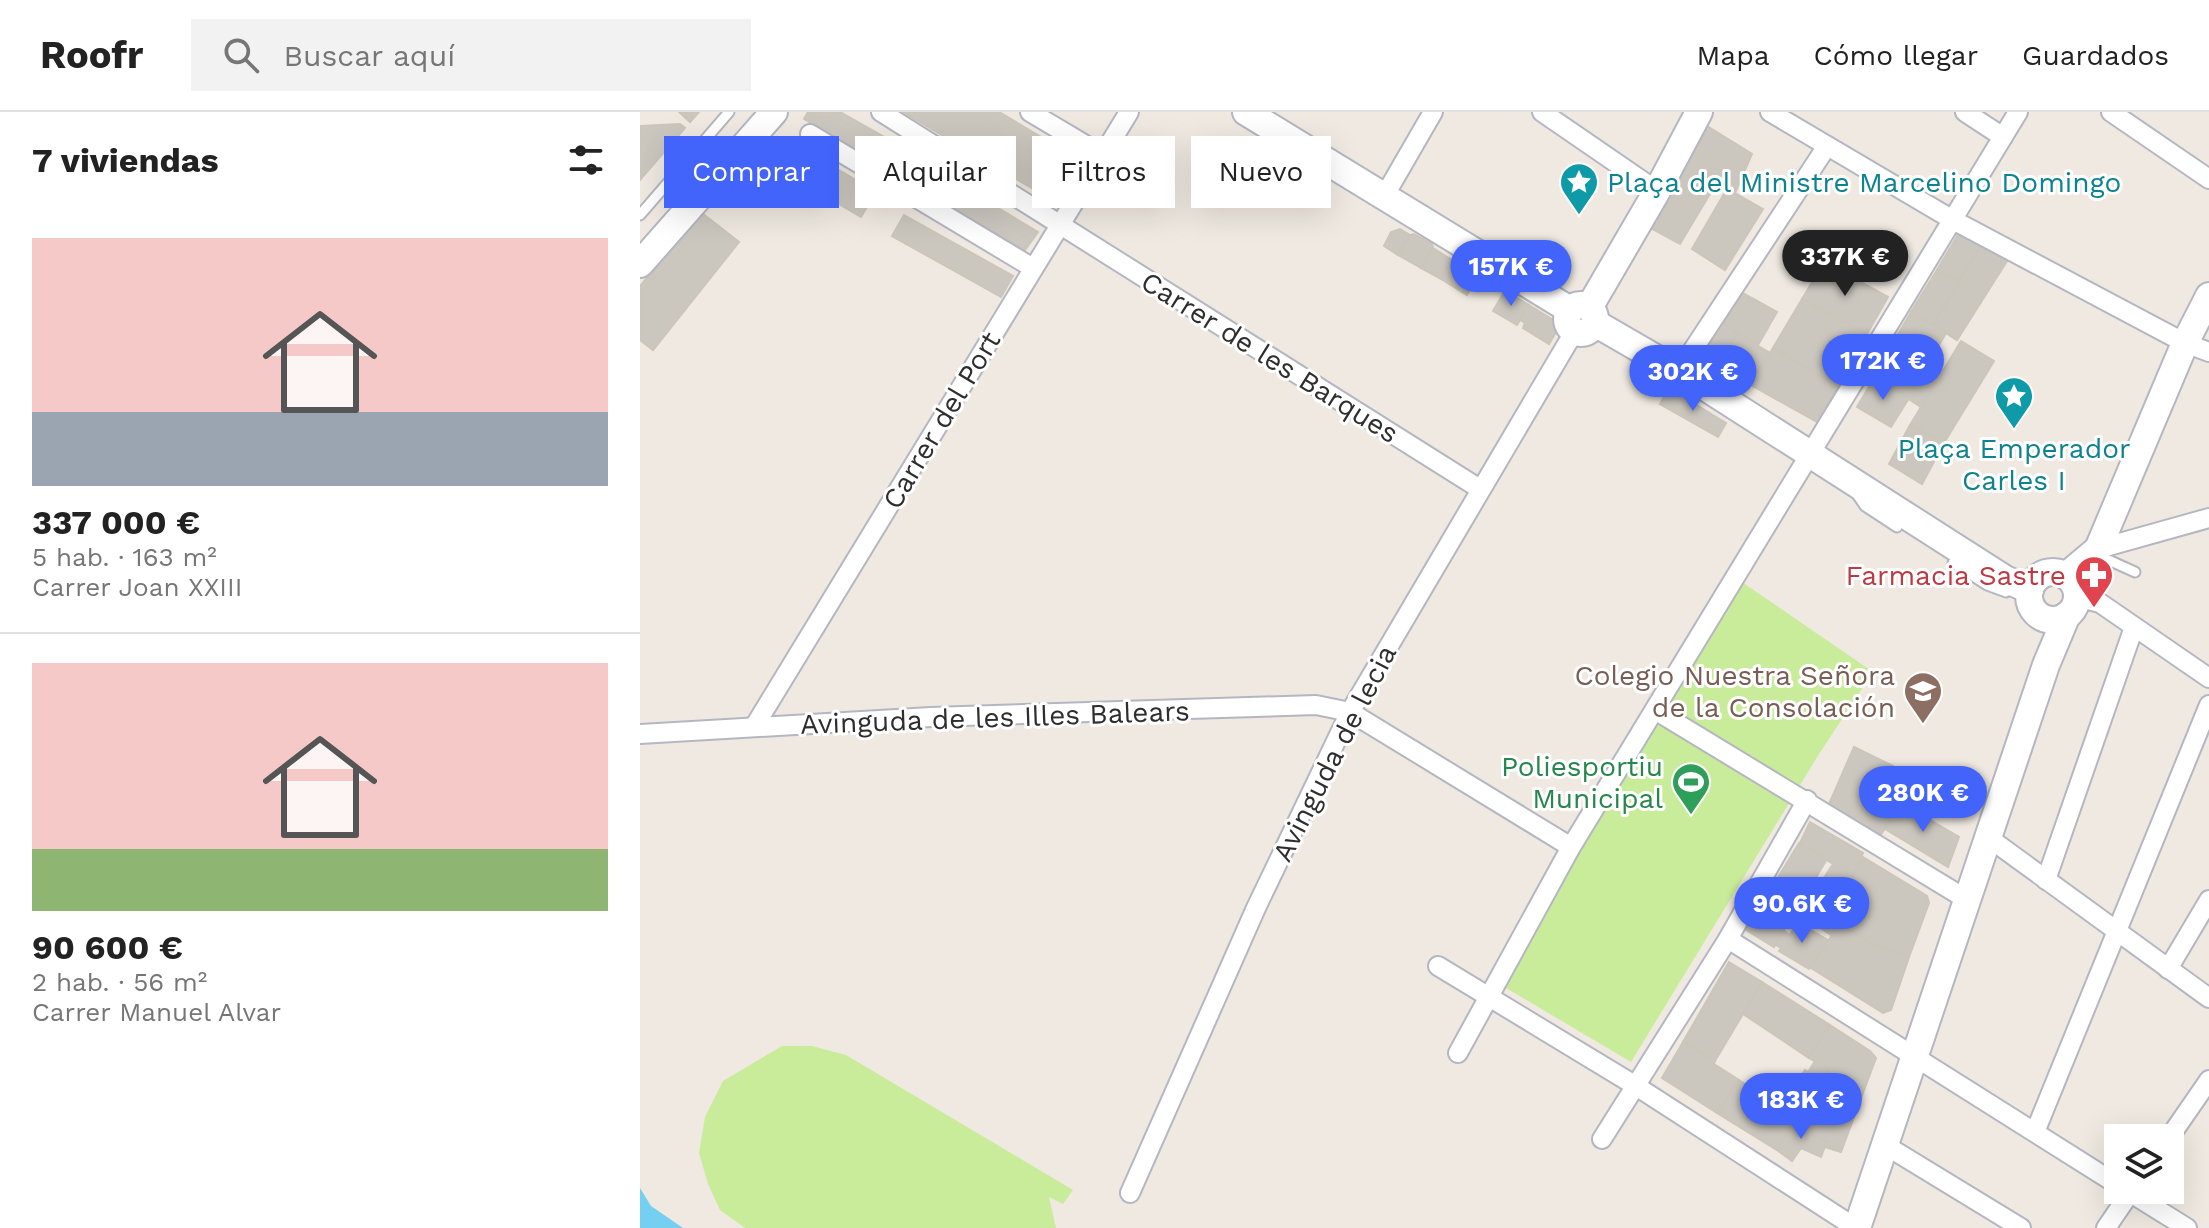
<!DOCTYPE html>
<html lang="es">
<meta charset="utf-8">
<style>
:root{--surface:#fff;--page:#f2f2f2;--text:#222;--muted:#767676;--line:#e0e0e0;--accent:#4264fb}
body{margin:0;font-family:"Work Sans",sans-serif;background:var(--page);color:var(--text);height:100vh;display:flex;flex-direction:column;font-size:30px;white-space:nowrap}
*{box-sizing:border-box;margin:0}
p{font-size:26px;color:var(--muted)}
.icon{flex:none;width:44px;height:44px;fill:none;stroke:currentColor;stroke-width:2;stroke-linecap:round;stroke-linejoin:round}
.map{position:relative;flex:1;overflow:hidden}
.drawer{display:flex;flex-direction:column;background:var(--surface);width:640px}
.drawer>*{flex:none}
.banner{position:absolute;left:24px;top:24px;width:760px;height:72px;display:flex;gap:16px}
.buttons{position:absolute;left:1464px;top:1012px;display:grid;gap:16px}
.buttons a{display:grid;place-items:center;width:80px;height:80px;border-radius:0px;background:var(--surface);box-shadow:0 8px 32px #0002;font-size:40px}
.price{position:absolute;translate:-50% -68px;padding:0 18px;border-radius:28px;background:var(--accent);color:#fff;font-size:26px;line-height:52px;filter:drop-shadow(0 2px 4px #0008)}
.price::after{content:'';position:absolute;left:50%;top:48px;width:24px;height:18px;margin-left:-12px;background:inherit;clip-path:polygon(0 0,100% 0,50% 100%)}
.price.current{background:#222;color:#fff}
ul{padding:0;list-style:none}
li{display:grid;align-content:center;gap:16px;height:424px;padding:0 32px}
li+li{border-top:2px solid var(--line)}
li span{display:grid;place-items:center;height:248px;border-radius:0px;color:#555}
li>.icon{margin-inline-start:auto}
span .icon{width:144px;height:144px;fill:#fffc;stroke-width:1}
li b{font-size:34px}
h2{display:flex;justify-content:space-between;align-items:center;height:96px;padding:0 32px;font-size:34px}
.pill{padding:0 28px;border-radius:0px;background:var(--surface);box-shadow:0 8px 32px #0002;font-size:28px;line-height:72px}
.pill.current{background:var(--accent);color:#fff}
header{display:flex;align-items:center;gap:48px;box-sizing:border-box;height:112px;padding:0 40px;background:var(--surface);border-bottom:2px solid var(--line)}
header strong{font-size:38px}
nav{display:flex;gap:44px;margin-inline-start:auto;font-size:28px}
.search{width:560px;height:72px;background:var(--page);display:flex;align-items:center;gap:20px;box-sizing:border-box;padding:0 28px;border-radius:0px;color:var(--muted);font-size:30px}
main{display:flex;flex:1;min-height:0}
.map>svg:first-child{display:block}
</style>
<header>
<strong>Roofr</strong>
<div class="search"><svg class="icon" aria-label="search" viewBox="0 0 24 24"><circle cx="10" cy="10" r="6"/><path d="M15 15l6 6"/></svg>Buscar aquí</div>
<nav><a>Mapa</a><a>Cómo llegar</a><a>Guardados</a></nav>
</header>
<main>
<section class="drawer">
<h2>7 viviendas<svg class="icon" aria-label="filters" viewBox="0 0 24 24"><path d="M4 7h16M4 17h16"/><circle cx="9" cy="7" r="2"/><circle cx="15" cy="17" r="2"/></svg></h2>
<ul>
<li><span style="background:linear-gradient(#f6c9c9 70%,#9aa5b1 0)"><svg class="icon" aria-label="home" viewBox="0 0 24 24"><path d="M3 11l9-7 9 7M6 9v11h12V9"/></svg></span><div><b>337 000 €</b><p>5 hab. · 163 m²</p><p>Carrer Joan XXIII</p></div></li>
<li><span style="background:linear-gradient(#f6c9c9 75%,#8fb573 0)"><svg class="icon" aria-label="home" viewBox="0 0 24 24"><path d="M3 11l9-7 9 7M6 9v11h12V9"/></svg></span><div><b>90 600 €</b><p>2 hab. · 56 m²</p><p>Carrer Manuel Alvar</p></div></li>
</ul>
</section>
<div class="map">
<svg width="1569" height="1116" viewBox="0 0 1569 1116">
<rect width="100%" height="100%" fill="#efe9e1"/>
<g fill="#c9ec9a">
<polygon points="1102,470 1233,560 1179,642 991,950 861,873"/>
<polygon points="142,934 172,934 206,943 433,1078 423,1092 409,1085 416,1116 105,1116 80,1098 68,1072 59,1041 65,1005 83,969"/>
</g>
<polygon fill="#75cff0" points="0,1076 11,1094 43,1116 0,1116"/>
<g fill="#cbc7bf" stroke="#cbc5ba" stroke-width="2">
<polygon points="39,0 59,0 50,10"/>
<polygon points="168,0 200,0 260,34 248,55 164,7"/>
<polygon points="263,0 359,0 440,48 415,90"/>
<polygon points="40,12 45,16 0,68 0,14"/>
<polygon points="1067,14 1112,42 1095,81 1123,97 1085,158 1052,137 1088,75 1077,70 1040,132 1007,114"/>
<polygon points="147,27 236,80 221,105 139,57 129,35"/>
<polygon points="291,56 398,120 385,138 279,77"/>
<polygon points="62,101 99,130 13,238 0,228 0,174"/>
<polygon points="264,103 373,164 361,185 252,124"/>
<polygon points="760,117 770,123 758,143 744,134 751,120"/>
<polygon points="1319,121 1341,134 1319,170 1297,158"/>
<polygon points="774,122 792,132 793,136 781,156 758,143 770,123"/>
<polygon points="1341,134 1367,149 1317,228 1293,213"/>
<polygon points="793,136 812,148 801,167 781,156"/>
<polygon points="812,148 838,163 827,183 801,167"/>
<polygon points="1184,150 1248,185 1227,222 1162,187"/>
<polygon points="1297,158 1319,170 1293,213 1271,200"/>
<polygon points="1097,178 1137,200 1118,233 1077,208"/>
<polygon points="865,179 889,193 877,213 853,199"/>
<polygon points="1162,187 1227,222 1198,275 1133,236"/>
<polygon points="889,193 913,208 916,220 909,232 883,216 885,211 880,208"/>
<polygon points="1271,200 1307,220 1284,256 1250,236"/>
<polygon points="1077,208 1097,221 1079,252 1056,241"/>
<polygon points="1097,221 1130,241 1109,272 1079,252"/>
<polygon points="1321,229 1354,249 1304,331 1270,313"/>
<polygon points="1133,236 1198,275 1177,310 1109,272"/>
<polygon points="1250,236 1299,265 1281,295 1235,265"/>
<polygon points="1235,265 1269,286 1251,315 1217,295"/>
<polygon points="1029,276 1086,311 1078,325 1020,292"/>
<polygon points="1270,313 1304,331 1282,372 1249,352"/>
<polygon points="1214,635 1253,654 1253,672 1249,684 1261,691 1240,724 1189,692"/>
<polygon points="1261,691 1319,725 1308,755 1245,717"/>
<polygon points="1170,710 1223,741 1206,779 1184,766 1193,752 1160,731"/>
<polygon points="1159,731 1187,747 1134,835 1106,818"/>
<polygon points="1223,745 1287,784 1289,791 1269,845 1234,833 1199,812 1216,785 1206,779"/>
<polygon points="1184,766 1216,785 1191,823 1163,804"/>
<polygon points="1157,810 1188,828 1169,857 1139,839 1141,836 1136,833 1144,819 1150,823"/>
<polygon points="1199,812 1234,833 1269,845 1251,898 1243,901 1171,856"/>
<polygon points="1089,850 1122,870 1075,949 1043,930"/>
<polygon points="1122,870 1190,913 1169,946 1103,902"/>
<polygon points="1190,913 1230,939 1236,946 1201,1040 1185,1035 1187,1029 1173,1024 1170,1013 1188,957 1169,946"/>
<polygon points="1043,930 1075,949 1074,952 1099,968 1077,1001 1022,966"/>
<polygon points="1175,949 1188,957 1170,1013 1141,996 1165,958 1168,960"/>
<polygon points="1099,968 1156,1005 1137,1038 1077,1001"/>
<polygon points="1156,1005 1170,1013 1173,1024 1187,1029 1181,1045 1161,1036 1152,1049 1137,1038"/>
</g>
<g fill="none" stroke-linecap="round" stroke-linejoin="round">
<g stroke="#b4b7c1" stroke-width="13">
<g id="lane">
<polyline points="0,103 89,0"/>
<polyline points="1216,381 1225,394 1257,415"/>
<polyline points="1460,440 1464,446 1495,460"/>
<polyline points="1313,451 1347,473 1366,480"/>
</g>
</g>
<g stroke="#b4b7c1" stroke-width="22">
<g id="street">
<polyline points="241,0 840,377"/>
<polyline points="390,0 464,44"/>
<polyline points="902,0 1017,79"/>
<polyline points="1130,0 1313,108 1545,231 1569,240"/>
<polyline points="1325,0 1363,25"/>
<polyline points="1471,0 1569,67"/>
<polyline points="170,22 393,156"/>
<polyline points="745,83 793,0"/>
<polyline points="1039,259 1187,34"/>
<polyline points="1458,437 1569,406"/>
<polyline points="1437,485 1460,491 1569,566"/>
<polyline points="1015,598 1326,787"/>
<polyline points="114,615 489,0"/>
<polyline points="0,622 291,605 676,593 710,600 931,735"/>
<polyline points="1349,726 1569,886"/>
<polyline points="1406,768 1494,515"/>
<polyline points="1088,827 1478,1073"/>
<polyline points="798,854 996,974 1216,1116"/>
<polyline points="1528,857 1569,788"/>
<polyline points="818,941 931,735 1378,0"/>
<polyline points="1395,1020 1569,593"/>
<polyline points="1529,1026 1569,968"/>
<polyline points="962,1027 1088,827 1167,688"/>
<polyline points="1245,1033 1381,1116"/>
<polyline points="1486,1078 1547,1116"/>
<polyline points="490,1081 616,796 710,600 934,220"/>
<polyline points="1466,1116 1492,1078"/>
</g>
</g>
<g stroke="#b4b7c1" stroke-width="30">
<g id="secondary">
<polyline points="606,0 930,198"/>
<polyline points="0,152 134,0"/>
<circle cx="941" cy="207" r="14"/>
<polyline points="945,194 953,189 1017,79 1059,0"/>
<polyline points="955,211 1062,273 1365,467 1390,478"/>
<circle cx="1413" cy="484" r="24"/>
<polyline points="1426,464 1458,437 1545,231 1569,184"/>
<polyline points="1217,1116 1406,553 1427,503"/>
</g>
</g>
<use href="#lane" stroke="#fff" stroke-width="9"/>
<use href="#street" stroke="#fff" stroke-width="18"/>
<use href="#secondary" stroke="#fff" stroke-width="26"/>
</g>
<defs>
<g id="sight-pin" transform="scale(2)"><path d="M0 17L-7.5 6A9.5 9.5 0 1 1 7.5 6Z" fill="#0f9aa8" stroke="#fff"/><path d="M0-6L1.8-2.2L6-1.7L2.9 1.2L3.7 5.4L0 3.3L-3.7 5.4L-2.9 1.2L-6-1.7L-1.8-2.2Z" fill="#fff"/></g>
<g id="pharmacy-pin" transform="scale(2)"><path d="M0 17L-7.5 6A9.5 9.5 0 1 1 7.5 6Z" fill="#e0444e" stroke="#fff"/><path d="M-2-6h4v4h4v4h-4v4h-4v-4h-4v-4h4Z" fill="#fff"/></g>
<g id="school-pin" transform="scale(2)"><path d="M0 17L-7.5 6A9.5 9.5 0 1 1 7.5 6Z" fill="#8d6e63" stroke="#fff"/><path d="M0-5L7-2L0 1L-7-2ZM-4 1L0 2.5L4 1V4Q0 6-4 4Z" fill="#fff"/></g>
<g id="stadium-pin" transform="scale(2)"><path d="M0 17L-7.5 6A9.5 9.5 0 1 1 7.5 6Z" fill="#2e9e5b" stroke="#fff"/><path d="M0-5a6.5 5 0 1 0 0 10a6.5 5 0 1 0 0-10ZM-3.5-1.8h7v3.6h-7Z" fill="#fff"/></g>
</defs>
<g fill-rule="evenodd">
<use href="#sight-pin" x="939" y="70"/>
<use href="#sight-pin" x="1374" y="284"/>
<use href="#pharmacy-pin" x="1454" y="463"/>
<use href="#school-pin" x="1283" y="579"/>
<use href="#stadium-pin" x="1051" y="670"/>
</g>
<g text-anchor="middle" stroke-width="6" stroke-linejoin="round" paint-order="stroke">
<g font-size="28" fill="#0d838f" stroke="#fff" text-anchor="start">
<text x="967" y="80">Plaça del Ministre Marcelino Domingo</text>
<text x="1374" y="346" text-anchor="middle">Plaça Emperador<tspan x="1374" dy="32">Carles I</tspan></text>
</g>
<g font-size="28" fill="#2e2e2e" stroke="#fff">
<text transform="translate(630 245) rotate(32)" y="10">Carrer de les Barques</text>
<text transform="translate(301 308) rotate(-59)" y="10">Carrer del Port</text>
<text transform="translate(355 605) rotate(-2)" y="10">Avinguda de les Illes Balears</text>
<text transform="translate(694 641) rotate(-63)" y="10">Avinguda de lecia</text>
</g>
<g font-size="28" fill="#be3a42" stroke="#fff" text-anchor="end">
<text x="1426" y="473">Farmacia Sastre</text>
</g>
<g font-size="28" fill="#785e54" stroke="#fff" text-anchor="end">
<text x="1255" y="573">Colegio Nuestra Señora<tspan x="1255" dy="32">de la Consolación</tspan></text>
</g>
<g font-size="28" fill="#27864d" stroke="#fff" text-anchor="end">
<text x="1023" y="664">Poliesportiu<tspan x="1023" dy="32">Municipal</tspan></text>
</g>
</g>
</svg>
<div class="buttons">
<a><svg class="icon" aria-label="layers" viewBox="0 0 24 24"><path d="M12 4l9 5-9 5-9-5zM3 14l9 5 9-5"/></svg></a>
</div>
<b class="price current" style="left:1205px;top:186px">337K €</b>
<b class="price" style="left:871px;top:196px">157K €</b>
<b class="price" style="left:1243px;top:290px">172K €</b>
<b class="price" style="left:1053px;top:301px">302K €</b>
<b class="price" style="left:1283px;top:722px">280K €</b>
<b class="price" style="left:1162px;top:833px">90.6K €</b>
<b class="price" style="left:1161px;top:1029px">183K €</b>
<div class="banner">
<a class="pill current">Comprar</a>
<a class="pill">Alquilar</a>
<a class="pill">Filtros</a>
<a class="pill">Nuevo</a>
</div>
</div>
</main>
